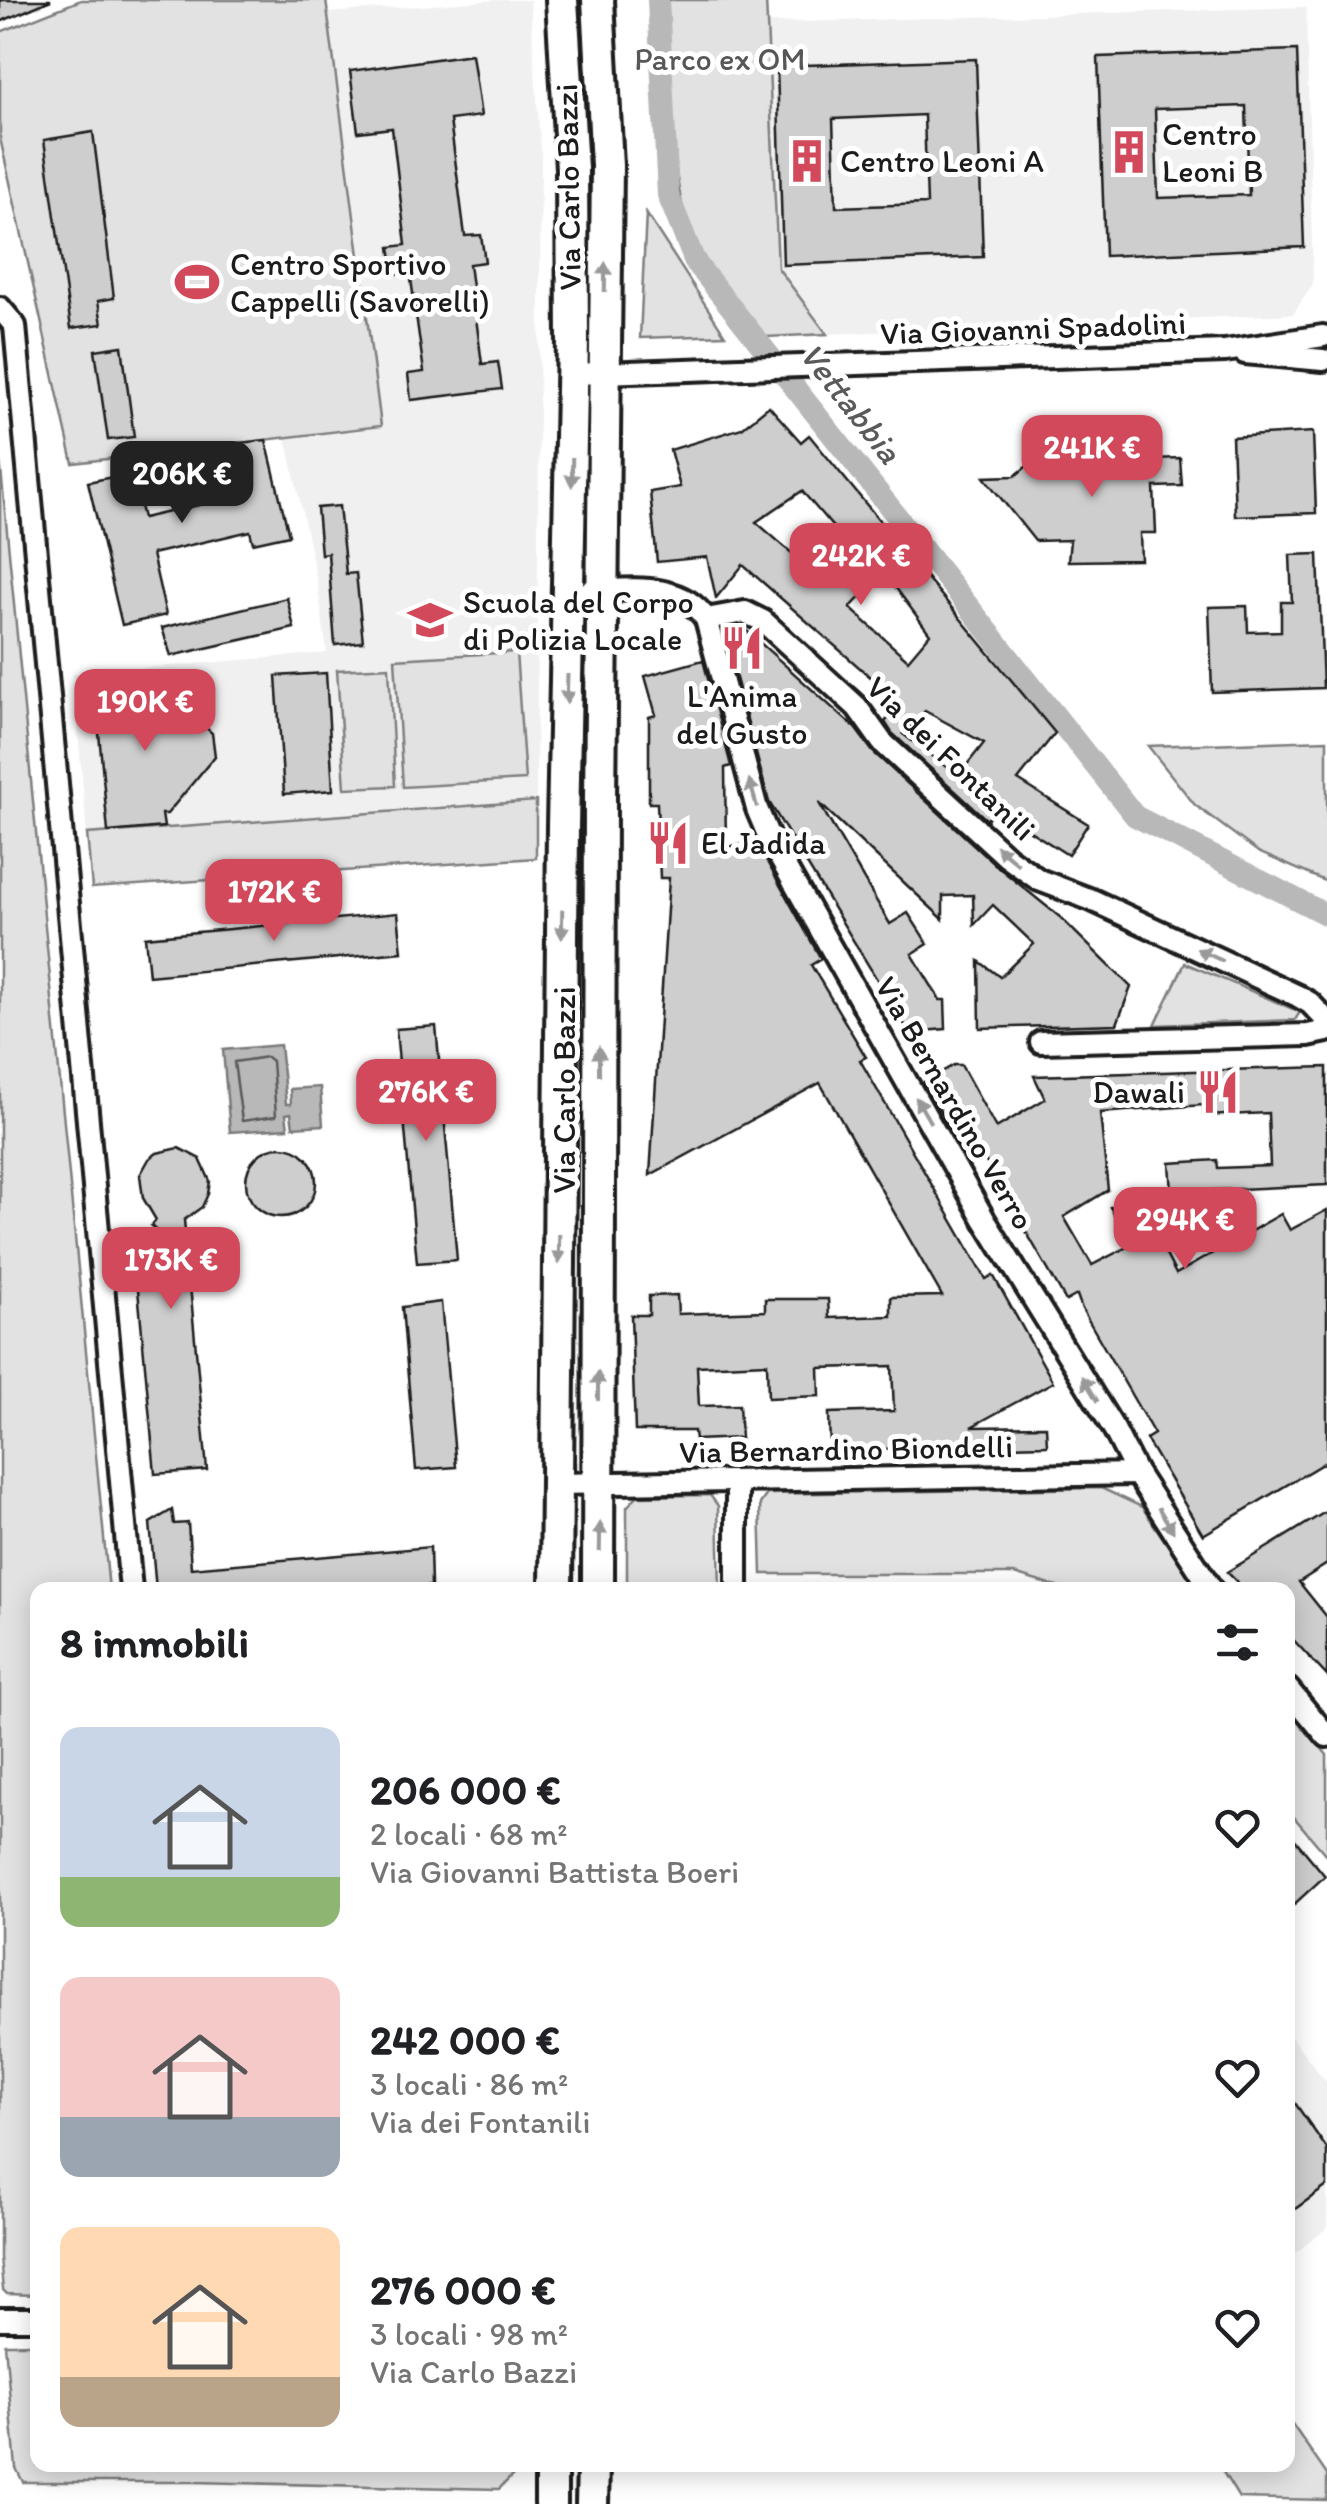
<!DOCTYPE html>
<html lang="it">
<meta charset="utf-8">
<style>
:root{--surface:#fff;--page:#f6f6f6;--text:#202124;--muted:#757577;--accent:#d1495b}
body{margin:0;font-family:Itim,sans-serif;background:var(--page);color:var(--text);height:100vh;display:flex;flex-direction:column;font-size:38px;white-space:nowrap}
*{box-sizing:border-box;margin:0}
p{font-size:32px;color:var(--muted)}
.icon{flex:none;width:55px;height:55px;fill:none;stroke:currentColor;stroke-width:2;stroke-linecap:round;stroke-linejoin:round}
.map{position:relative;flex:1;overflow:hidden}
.drawer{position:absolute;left:30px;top:1582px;width:1265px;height:890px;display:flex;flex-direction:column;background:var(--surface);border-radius:20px;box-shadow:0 5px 25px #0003}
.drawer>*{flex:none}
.price{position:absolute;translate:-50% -85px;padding:0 22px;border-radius:20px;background:var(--accent);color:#fff;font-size:32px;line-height:65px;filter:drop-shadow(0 2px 5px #0008)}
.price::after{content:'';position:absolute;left:50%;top:60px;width:30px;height:22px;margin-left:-15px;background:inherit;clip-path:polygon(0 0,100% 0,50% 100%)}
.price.active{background:#222;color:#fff}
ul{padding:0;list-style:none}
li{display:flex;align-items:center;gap:30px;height:250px;padding:0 30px}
li span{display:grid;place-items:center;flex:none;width:280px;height:200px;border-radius:20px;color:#555}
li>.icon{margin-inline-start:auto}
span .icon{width:120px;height:120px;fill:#fffc;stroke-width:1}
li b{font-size:42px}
h2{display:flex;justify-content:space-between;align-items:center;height:120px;padding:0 30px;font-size:42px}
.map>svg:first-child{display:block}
</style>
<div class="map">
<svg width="1327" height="2504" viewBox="0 0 1327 2504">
<rect width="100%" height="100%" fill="#fff"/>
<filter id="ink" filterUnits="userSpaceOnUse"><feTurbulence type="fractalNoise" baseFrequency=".01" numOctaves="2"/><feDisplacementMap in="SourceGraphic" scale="20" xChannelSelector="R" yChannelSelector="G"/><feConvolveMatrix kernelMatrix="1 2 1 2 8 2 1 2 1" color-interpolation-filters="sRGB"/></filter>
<g filter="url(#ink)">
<g fill="#f0f0f0">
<polygon points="498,0 530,0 541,155 536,801 87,834 73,674 327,653 318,586 286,437 381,425 327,13"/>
<polygon points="1306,7 1313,284 1293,314 827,334 778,268 767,23"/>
<polygon points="1288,2033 1327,2083 1327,2228 1288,2259"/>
</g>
<g fill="#e2e2e2" stroke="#7f7f7f" stroke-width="2.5">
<polygon points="81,0 326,0 381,426 73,463 0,138 0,32"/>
<path d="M 667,0 L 766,0 L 778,268 L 827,334 L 766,337 C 741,306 710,274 693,237 C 666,179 671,67 667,0 Z"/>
<polygon points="646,213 725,335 640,338"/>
<polygon points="0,459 109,1590 38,1590 37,2295 7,2294 3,2290 0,2257"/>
<polygon points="516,652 525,780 403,787 395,659"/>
<polygon points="389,667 395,786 345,788 337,670"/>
<polygon points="1327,740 1327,882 1258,852 1195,805 1148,746"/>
<polygon points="536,801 536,858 92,888 87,834"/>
<polygon points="1185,963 1300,1012 1295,1020 1155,1025"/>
<polygon points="1101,1488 1142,1507 1198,1590 1067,1590 1014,1574 762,1574 760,1504 767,1494"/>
<polygon points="710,1495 718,1506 720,1590 627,1590 627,1507 637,1496"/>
<polygon points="1288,1707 1327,1755 1327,1856 1288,1810"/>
<polygon points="5,2344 37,2344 38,2465 517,2465 517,2471 499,2489 194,2482 23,2482 16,2468"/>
<polygon points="1292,2424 1327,2475 1327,2500 1239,2498 1223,2472 1233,2465 1288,2465 1288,2428"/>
</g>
<polygon fill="#b8b8b8" stroke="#7a7a7a" stroke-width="2.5" points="280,1045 286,1104 291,1104 290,1089 320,1087 323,1125 293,1127 291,1113 286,1114 288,1128 230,1132 223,1050"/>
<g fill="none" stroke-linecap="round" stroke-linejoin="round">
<polygon stroke="#5a5a5a" stroke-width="2.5" points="267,1057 272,1061 276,1116 242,1121 234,1062"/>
<polyline stroke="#b8b8b8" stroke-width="22" points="658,0 668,195 695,262 1135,816 1327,915"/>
</g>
<g fill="#cecece" stroke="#1c1c1c" stroke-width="2.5" fill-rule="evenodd">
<polygon points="0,0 51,0 0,22"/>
<path d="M 1297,50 L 1304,247 L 1105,256 L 1098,57 ZM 1246,106 L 1249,195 L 1158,198 L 1155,109 Z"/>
<polygon points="472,54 481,116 450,120 465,236 481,235 485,262 469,264 482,364 498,362 502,389 411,400 408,374 424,372 410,272 394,274 390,247 406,245 392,128 358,132 350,71"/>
<path d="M 976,59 L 983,257 L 783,265 L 777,66 ZM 924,115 L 927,204 L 836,207 L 833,119 Z"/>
<polygon points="93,132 114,298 98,301 102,324 71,328 44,140"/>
<polygon points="122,346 134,437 108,440 95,350"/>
<path d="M 769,406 L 801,442 L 809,435 L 1055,733 L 1018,780 L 1088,824 L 1068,855 L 995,809 L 987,820 L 892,733 L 885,722 L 901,704 L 743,565 L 716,598 L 707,557 L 657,562 L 650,492 L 680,487 L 670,450 L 742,428 ZM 802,491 L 848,545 L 817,575 L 756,522 ZM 884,572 L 930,634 L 908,660 L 850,608 ZM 925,711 L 984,743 L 958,776 L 903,734 Z"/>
<polygon points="1313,432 1316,513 1235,516 1232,437"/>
<polygon points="1153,438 1153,459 1180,458 1182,486 1154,487 1156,533 1140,533 1141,560 1068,561 1070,540 1035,541 984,477 1015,476 1032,462 1114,459 1114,440"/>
<polygon points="266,440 289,535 253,543 250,531 152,554 166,615 122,625 88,482 132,473 143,518 216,501 211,481 237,475 230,444"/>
<polygon points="339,506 346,574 356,573 363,642 335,645 328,553 321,554 317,508"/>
<polygon points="1318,554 1323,688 1212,692 1209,607 1247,606 1248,632 1281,631 1281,602 1292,602 1290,555"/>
<polygon points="287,598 294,628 171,656 162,628"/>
<polygon points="747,631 855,728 873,752 998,867 1061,918 1131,987 1117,1024 980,1028 979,961 1000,977 1034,944 993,905 974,925 973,895 943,896 943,919 819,803 890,924 908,913 928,944 912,954 940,1000 945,1000 946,1029 909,1032 769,802 728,648"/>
<polygon points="703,660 731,766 725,768 726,847 756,842 821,959 811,965 866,1057 860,1060 986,1279 993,1275 1053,1382 971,1427 1046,1426 1047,1445 830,1450 829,1413 894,1411 892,1366 819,1368 820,1396 768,1398 767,1363 697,1366 699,1406 739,1405 741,1438 695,1440 694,1431 635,1431 631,1315 649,1315 649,1296 677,1295 678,1314 765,1311 765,1299 828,1299 829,1318 891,1316 891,1297 942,1296 820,1083 650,1175 669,878 660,878 657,803 649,803 649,717 656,715 645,676"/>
<polygon points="326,673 333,790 284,794 276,676"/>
<polygon points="148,674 153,722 194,717 212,733 215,756 167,814 162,814 164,827 108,832 94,678"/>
<polygon points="398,913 402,952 149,976 145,937"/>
<polygon points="436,1026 457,1260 417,1263 396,1029"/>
<polygon points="954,1065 961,1065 996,1128 1045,1099 1034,1076 1327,1067 1327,1185 1172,1192 1170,1163 1217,1160 1218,1168 1270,1166 1268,1113 1204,1116 1203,1105 1100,1113 1108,1190 1064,1217 1092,1265 1131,1245 1110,1207 1137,1199 1176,1274 1281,1214 1290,1230 1327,1210 1327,1461 1203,1535 1146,1439 1154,1434 1082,1309 1077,1295 1066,1301 974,1141 961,1148 924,1082"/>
<circle cx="281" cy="1182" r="35"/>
<polygon points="179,1148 200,1159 210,1181 208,1194 202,1207 184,1220 207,1470 155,1474 134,1246 169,1243 151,1226 156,1220 143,1198 140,1175 149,1159 157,1153"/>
<polygon points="441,1302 456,1467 416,1470 402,1307"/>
<polygon points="172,1510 174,1524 188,1523 191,1568 430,1547 431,1586 389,1590 156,1590 150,1523"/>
<polygon points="1327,1511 1327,1564 1299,1582 1327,1617 1327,1676 1288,1634 1288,1590 1245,1590 1227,1572"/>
<polygon points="1288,1831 1325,1876 1288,1910"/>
<polygon points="1288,2093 1327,2149 1327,2186 1288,2214"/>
</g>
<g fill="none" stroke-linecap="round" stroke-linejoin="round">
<g stroke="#1c1c1c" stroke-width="28">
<g id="street">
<polyline points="0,308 15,326 131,1590"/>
<polyline points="1245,353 1323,360"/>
<polyline points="573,374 1225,351 1323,336"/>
<path d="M 590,591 C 630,590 680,581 706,619 L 757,809 L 771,842 L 984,1219 L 1114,1429 L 1137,1474 L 1212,1590"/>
<polyline points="706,619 745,612 763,621 857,707 882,742 1007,857 1039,880 1092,900 1298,996 1310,1003 1327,1021"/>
<polyline points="1041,1042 1308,1035 1327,1031"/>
<polyline points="737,1481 737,1590"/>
<polyline points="557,1484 1137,1474"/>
<polyline points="1288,1689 1327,1736"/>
<polyline points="0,2319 38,2319"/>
</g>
</g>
<g stroke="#1c1c1c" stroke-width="38">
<g id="primary">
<polyline points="598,0 607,166 600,799 598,1590"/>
<polyline points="556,1590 563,826 573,341 572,169 562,0"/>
<polyline points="551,2504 551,2465"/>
<polyline points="592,2504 593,2465"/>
</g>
</g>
<use href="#street" stroke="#fff" stroke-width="20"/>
<use href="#primary" stroke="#fff" stroke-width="30"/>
</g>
<defs><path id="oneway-solid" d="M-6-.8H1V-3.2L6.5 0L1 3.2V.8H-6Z" transform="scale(2.5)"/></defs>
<g fill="#999">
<use href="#oneway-solid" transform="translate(605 277) rotate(-89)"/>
<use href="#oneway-solid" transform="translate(572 472) rotate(91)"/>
<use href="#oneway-solid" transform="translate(567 689) rotate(92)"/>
<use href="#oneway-solid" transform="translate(753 793) rotate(-106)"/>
<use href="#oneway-solid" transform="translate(1007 855) rotate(-140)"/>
<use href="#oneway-solid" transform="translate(562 924) rotate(91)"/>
<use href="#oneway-solid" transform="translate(1210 955) rotate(-155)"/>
<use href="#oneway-solid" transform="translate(599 1061) rotate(-90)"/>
<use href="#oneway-solid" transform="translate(923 1110) rotate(-120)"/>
<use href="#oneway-solid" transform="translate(559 1249) rotate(91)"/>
<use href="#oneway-solid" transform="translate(598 1386) rotate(-90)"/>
<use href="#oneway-solid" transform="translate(1090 1389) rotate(-121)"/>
<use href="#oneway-solid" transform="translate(1166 1520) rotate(58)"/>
<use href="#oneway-solid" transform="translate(600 1537) rotate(-89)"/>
</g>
</g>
<defs>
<g id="building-bare" transform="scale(3.45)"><path d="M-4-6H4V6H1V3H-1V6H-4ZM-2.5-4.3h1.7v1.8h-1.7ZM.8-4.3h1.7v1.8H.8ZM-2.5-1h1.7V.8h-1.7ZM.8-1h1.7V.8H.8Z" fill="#d1495b" stroke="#fff" stroke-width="2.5" paint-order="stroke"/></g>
<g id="stadium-bare" transform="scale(3.45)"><path d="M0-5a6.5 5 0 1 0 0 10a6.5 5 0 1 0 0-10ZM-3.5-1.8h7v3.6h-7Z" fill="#d1495b" stroke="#fff" stroke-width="2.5" paint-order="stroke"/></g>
<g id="school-bare" transform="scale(3.45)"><path d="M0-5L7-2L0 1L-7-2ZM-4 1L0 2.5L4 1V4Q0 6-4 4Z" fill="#d1495b" stroke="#fff" stroke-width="2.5" paint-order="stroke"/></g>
<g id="restaurant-bare" transform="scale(3.45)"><path d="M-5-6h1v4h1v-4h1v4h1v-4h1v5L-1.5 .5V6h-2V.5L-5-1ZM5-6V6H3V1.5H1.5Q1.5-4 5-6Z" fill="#d1495b" stroke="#fff" stroke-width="2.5" paint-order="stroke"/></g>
</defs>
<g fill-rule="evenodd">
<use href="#building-bare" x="1129" y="152"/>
<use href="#building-bare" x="807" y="161"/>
<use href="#stadium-bare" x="197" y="282"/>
<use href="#school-bare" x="430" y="620"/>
<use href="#restaurant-bare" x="742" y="648"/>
<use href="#restaurant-bare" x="668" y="843"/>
<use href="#restaurant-bare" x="1218" y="1092"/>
</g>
<g text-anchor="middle" stroke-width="10" stroke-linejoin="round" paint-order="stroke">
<g font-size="32" fill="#575757" stroke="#fff">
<text x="720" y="70">Parco ex OM</text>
</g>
<g font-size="32" fill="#1c1c1c" stroke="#fff" text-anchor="start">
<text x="1162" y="145">Centro<tspan x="1162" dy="37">Leoni B</tspan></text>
<text x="840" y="172">Centro Leoni A</text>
<text x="230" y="275">Centro Sportivo<tspan x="230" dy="37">Cappelli (Savorelli)</tspan></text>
<text x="463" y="613">Scuola del Corpo<tspan x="463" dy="37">di Polizia Locale</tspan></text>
<text x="742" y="707" text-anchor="middle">L'Anima<tspan x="742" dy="37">del Gusto</tspan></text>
<text x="701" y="854">El Jadida</text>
<text x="1185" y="1103" text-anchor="end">Dawali</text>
</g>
<g font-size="32" fill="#1c1c1c" stroke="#fff">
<text transform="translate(568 187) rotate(-91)" y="11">Via Carlo Bazzi</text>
<text transform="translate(1033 328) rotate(-2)" y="11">Via Giovanni Spadolini</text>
<text transform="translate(951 758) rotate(44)" y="11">Via dei Fontanili</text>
<text transform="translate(564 1090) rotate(-90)" y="11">Via Carlo Bazzi</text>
<text transform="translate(955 1103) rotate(60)" y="11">Via Bernardino Verro</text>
<text transform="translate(846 1449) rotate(-1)" y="11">Via Bernardino Biondelli</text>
</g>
<g font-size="35" font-style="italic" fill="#5a5a5a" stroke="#fff">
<text transform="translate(851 403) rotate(52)" y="12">Vettabbia</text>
</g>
</g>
</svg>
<b class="price" style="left:1092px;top:500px">241K €</b>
<b class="price active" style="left:182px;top:526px">206K €</b>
<b class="price" style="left:861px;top:608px">242K €</b>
<b class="price" style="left:145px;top:754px">190K €</b>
<b class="price" style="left:274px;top:944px">172K €</b>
<b class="price" style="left:426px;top:1144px">276K €</b>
<b class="price" style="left:1185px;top:1272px">294K €</b>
<b class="price" style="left:171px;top:1312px">173K €</b>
<section class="drawer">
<h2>8 immobili<svg class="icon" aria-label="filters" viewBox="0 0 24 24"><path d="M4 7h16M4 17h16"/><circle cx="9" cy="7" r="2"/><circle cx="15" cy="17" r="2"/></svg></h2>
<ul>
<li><span style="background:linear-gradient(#c9d6e8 75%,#8fb573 0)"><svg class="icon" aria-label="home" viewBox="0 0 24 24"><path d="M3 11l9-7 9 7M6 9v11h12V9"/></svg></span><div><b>206 000 €</b><p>2 locali · 68 m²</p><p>Via Giovanni Battista Boeri</p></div><svg class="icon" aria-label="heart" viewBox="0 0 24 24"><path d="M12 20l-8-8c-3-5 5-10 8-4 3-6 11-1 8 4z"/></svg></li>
<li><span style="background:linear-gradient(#f6c9c9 70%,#9aa5b1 0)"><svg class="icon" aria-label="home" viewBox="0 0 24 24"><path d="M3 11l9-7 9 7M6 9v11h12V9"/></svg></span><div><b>242 000 €</b><p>3 locali · 86 m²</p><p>Via dei Fontanili</p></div><svg class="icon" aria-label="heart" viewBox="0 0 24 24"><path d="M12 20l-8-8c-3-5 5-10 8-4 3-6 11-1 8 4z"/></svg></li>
<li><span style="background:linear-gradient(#ffd9b3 75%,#b9a48a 0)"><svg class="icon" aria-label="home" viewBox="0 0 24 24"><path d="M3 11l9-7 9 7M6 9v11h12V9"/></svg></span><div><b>276 000 €</b><p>3 locali · 98 m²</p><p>Via Carlo Bazzi</p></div><svg class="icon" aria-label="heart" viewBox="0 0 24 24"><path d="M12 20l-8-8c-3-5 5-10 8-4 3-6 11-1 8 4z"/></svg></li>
</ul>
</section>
</div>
